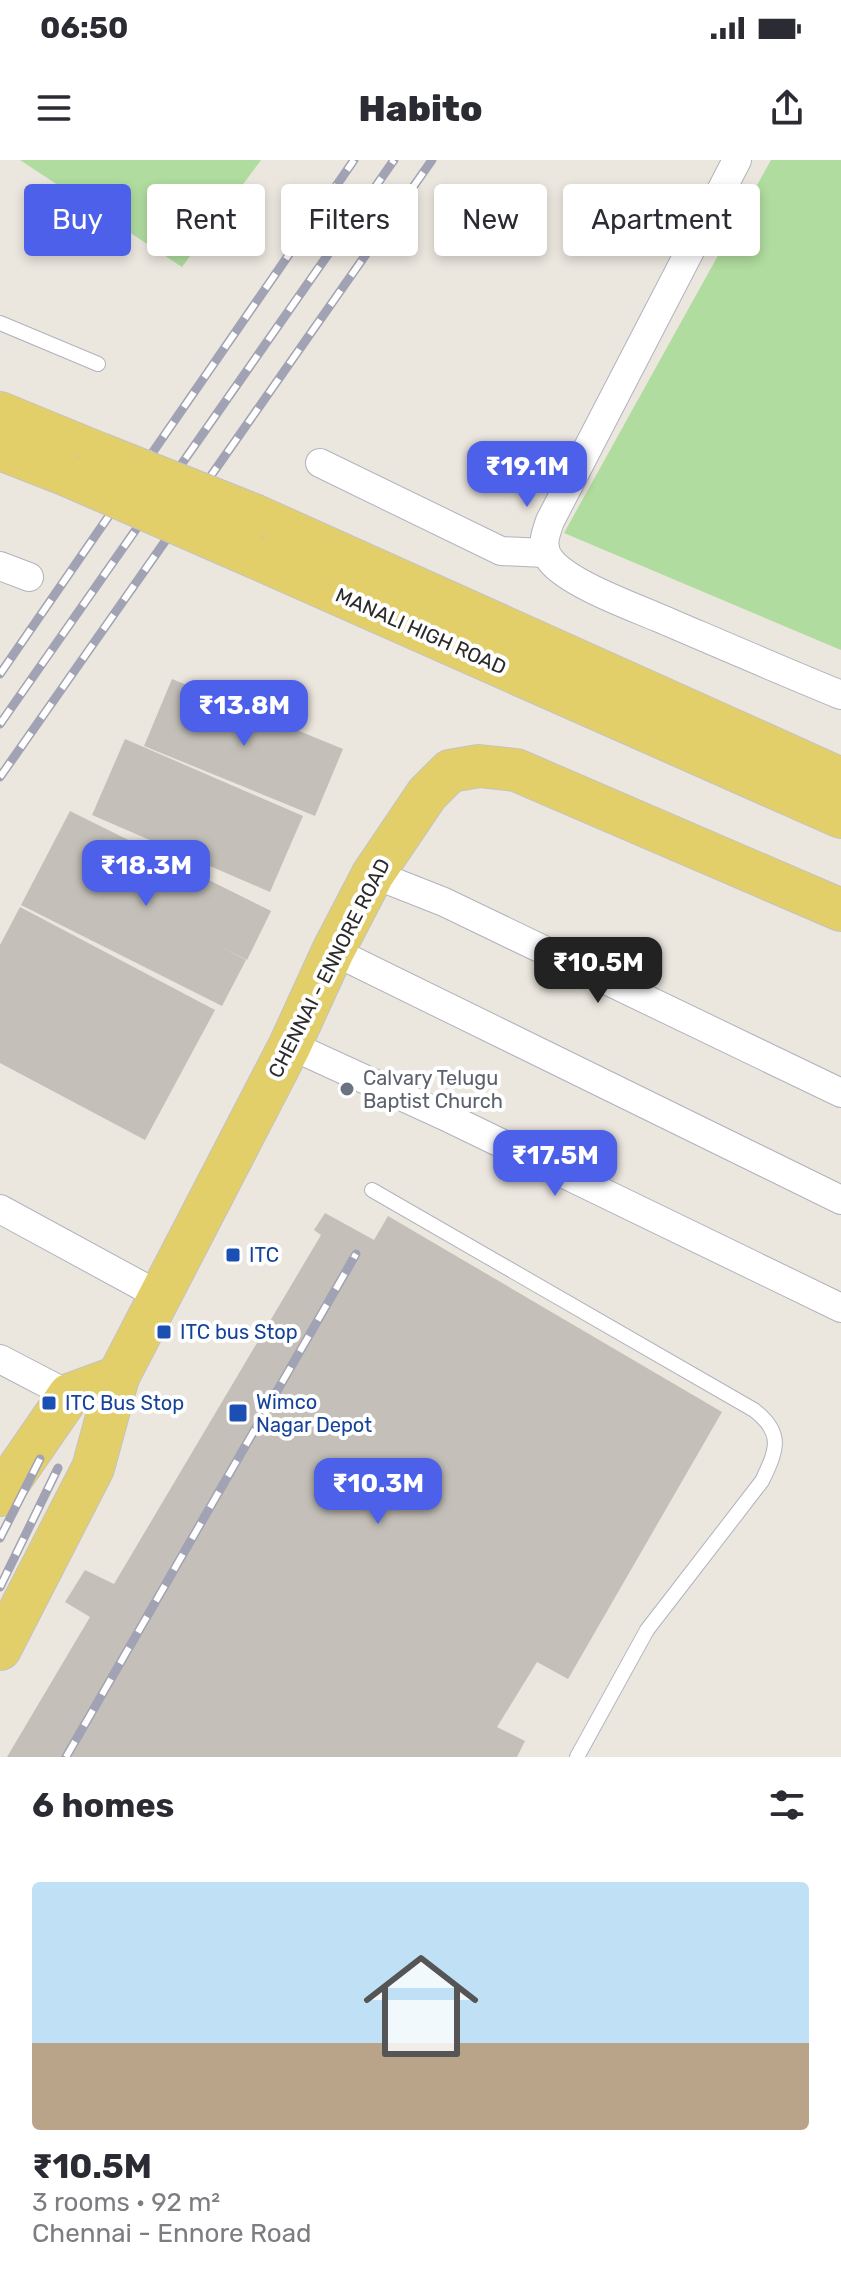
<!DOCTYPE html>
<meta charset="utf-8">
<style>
:root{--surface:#fff;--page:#f7f7f7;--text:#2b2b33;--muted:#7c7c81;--line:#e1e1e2;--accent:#4d60e9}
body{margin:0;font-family:Rubik,sans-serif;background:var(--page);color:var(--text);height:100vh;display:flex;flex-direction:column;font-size:30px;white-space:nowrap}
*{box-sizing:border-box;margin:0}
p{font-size:26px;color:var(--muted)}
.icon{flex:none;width:44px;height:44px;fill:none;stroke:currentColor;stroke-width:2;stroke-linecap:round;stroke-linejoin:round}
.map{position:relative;height:1597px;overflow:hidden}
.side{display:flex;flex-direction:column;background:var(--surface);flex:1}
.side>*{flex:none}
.guide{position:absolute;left:24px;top:24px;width:794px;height:72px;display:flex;gap:16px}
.price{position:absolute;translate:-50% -68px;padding:0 18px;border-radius:16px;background:var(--accent);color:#fff;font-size:26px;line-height:52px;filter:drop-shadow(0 2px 4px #0008)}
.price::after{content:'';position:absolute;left:50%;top:48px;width:24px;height:18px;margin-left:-12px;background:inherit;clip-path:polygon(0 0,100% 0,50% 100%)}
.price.selected{background:#222;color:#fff}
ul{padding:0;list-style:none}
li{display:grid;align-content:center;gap:16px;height:424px;padding:0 32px}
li+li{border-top:2px solid var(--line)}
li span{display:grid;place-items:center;height:248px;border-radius:8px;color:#555}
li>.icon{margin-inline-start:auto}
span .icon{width:144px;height:144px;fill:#fffc;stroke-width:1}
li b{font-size:34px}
h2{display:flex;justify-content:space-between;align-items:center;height:96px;padding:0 32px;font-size:34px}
.pill{padding:0 28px;border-radius:8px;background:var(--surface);box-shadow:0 4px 12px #0003;font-size:28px;line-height:72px}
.pill.selected{background:var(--accent);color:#fff}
.status{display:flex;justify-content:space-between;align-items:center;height:56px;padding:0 40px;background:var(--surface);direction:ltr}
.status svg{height:22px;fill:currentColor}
header{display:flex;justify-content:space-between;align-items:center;height:104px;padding:0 32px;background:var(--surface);font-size:36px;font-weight:800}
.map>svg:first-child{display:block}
</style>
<div class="status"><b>06:50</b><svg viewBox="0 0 49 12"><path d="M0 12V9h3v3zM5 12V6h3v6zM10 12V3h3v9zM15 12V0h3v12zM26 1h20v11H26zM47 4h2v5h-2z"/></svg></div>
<header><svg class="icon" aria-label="menu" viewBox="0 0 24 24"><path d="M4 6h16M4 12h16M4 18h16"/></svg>Habito<svg class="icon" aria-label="share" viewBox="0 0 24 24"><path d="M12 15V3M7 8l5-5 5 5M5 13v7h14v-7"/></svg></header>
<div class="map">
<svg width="841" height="1597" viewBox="0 0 841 1597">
<rect width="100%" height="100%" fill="#ebe6de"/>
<g fill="#b0dc9f">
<polygon points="20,0 261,0 182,107"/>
<polygon points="771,0 841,0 841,490 564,373"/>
</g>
<g fill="#c4c0b9">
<polygon points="172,519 343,589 315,656 144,586"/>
<polygon points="125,579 303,656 270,732 92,655"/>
<polygon points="70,651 271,751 247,800 217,785 246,800 222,846 21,745"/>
<polygon points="20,747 215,850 145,980 0,903 0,785"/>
<polygon points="325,1053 374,1080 388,1056 722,1252 568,1519 537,1502 497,1567 525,1581 517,1597 7,1597 90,1457 65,1442 85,1410 114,1424 321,1075 314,1070"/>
</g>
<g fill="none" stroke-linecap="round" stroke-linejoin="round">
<g stroke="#b1b3bd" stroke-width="16">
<g id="service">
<polyline points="0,163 98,204"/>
<path d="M 372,1030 L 754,1250 C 784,1273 777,1290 762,1321 L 647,1470 L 577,1597"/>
</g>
</g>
<g stroke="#b1b3bd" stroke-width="30">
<g id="minor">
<path d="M 737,0 L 550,361 C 545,375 540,388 551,401 C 570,424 631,446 659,458 C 720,484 780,510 841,535"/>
<polyline points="320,303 501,391 545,393"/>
<polyline points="0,406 29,417"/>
<polyline points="373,714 444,742 841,933"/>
<polyline points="333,791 841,1040"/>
<polyline points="290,885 447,957 841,1148"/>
<polyline points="0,1049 160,1136"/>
<polyline points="0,1199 69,1235"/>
</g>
</g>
<g stroke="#c3c3c3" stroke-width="44">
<g id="primary">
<polyline points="0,253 100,294"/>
<polyline points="0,289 67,315"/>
<polyline points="256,356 841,619"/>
<polyline points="257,398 841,657"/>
<polyline points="0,1335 69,1235 118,1217 290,885 333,791 373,714 427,634 450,611 479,606 516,610 841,750"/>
<polyline points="0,1489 93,1308 118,1217"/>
</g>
</g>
<use href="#service" stroke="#fff" stroke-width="14"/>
<use href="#minor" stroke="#fff" stroke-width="28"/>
<use href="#primary" stroke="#e3cf6a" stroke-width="42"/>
<g stroke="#a1a2b3" stroke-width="9">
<g id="rail">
<polyline points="0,514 354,0"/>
<polyline points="0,564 394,0"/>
<polyline points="0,617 432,0"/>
<polyline points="0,1378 40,1299"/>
<polyline points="0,1427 58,1308"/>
<polyline points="66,1597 356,1094"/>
</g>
</g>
<use href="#rail" stroke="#fff" stroke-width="6" stroke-dasharray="18" stroke-linecap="butt"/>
<g stroke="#c3c3c3" stroke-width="44" stroke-linecap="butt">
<g id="primary-bridge">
<polyline points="100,294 256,356"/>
<polyline points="67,315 257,398"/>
</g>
</g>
<use href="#primary-bridge" stroke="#e3cf6a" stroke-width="42"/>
</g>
<circle fill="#6b7280" stroke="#fff" stroke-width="3" cx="347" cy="929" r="8"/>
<g fill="#1a4fb4" stroke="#fff" stroke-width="3">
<rect x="225" y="1087" width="16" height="16" rx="4"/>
<rect x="156" y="1164" width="16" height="16" rx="4"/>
<rect x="41" y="1235" width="16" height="16" rx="4"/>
<rect x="228" y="1243" width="20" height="20" rx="4"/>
</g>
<g text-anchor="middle" stroke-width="8" stroke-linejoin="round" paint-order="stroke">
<g font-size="20" fill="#2a2a2a" stroke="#fff">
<text transform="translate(421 471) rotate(24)" y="7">MANALI HIGH ROAD</text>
<text transform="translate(329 808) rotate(-63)" y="7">CHENNAI - ENNORE ROAD</text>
</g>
<g font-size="20" fill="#5b616d" stroke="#fff" text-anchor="start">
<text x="363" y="925">Calvary Telugu<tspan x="363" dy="23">Baptist Church</tspan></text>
</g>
<g font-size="20" fill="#164399" stroke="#fff" text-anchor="start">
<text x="249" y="1102">ITC</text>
<text x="180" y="1179">ITC bus Stop</text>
<text x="256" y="1249">Wimco<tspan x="256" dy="23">Nagar Depot</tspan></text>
<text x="65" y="1250">ITC Bus Stop</text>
</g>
</g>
</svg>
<b class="price" style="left:527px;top:349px">₹19.1M</b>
<b class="price" style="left:244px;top:588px">₹13.8M</b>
<b class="price" style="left:146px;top:748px">₹18.3M</b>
<b class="price selected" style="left:598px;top:845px">₹10.5M</b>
<b class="price" style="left:555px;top:1038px">₹17.5M</b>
<b class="price" style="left:378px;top:1366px">₹10.3M</b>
<div class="guide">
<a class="pill selected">Buy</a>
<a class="pill">Rent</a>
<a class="pill">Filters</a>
<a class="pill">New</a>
<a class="pill">Apartment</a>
</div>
</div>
<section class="side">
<h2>6 homes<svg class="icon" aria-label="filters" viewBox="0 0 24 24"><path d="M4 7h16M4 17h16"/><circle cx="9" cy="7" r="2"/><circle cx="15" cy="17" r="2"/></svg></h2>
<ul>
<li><span style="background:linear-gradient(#bfe0f5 65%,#b9a48a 0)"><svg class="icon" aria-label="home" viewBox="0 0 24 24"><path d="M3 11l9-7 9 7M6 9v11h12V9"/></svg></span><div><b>₹10.5M</b><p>3 rooms · 92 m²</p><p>Chennai - Ennore Road</p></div></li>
</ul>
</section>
